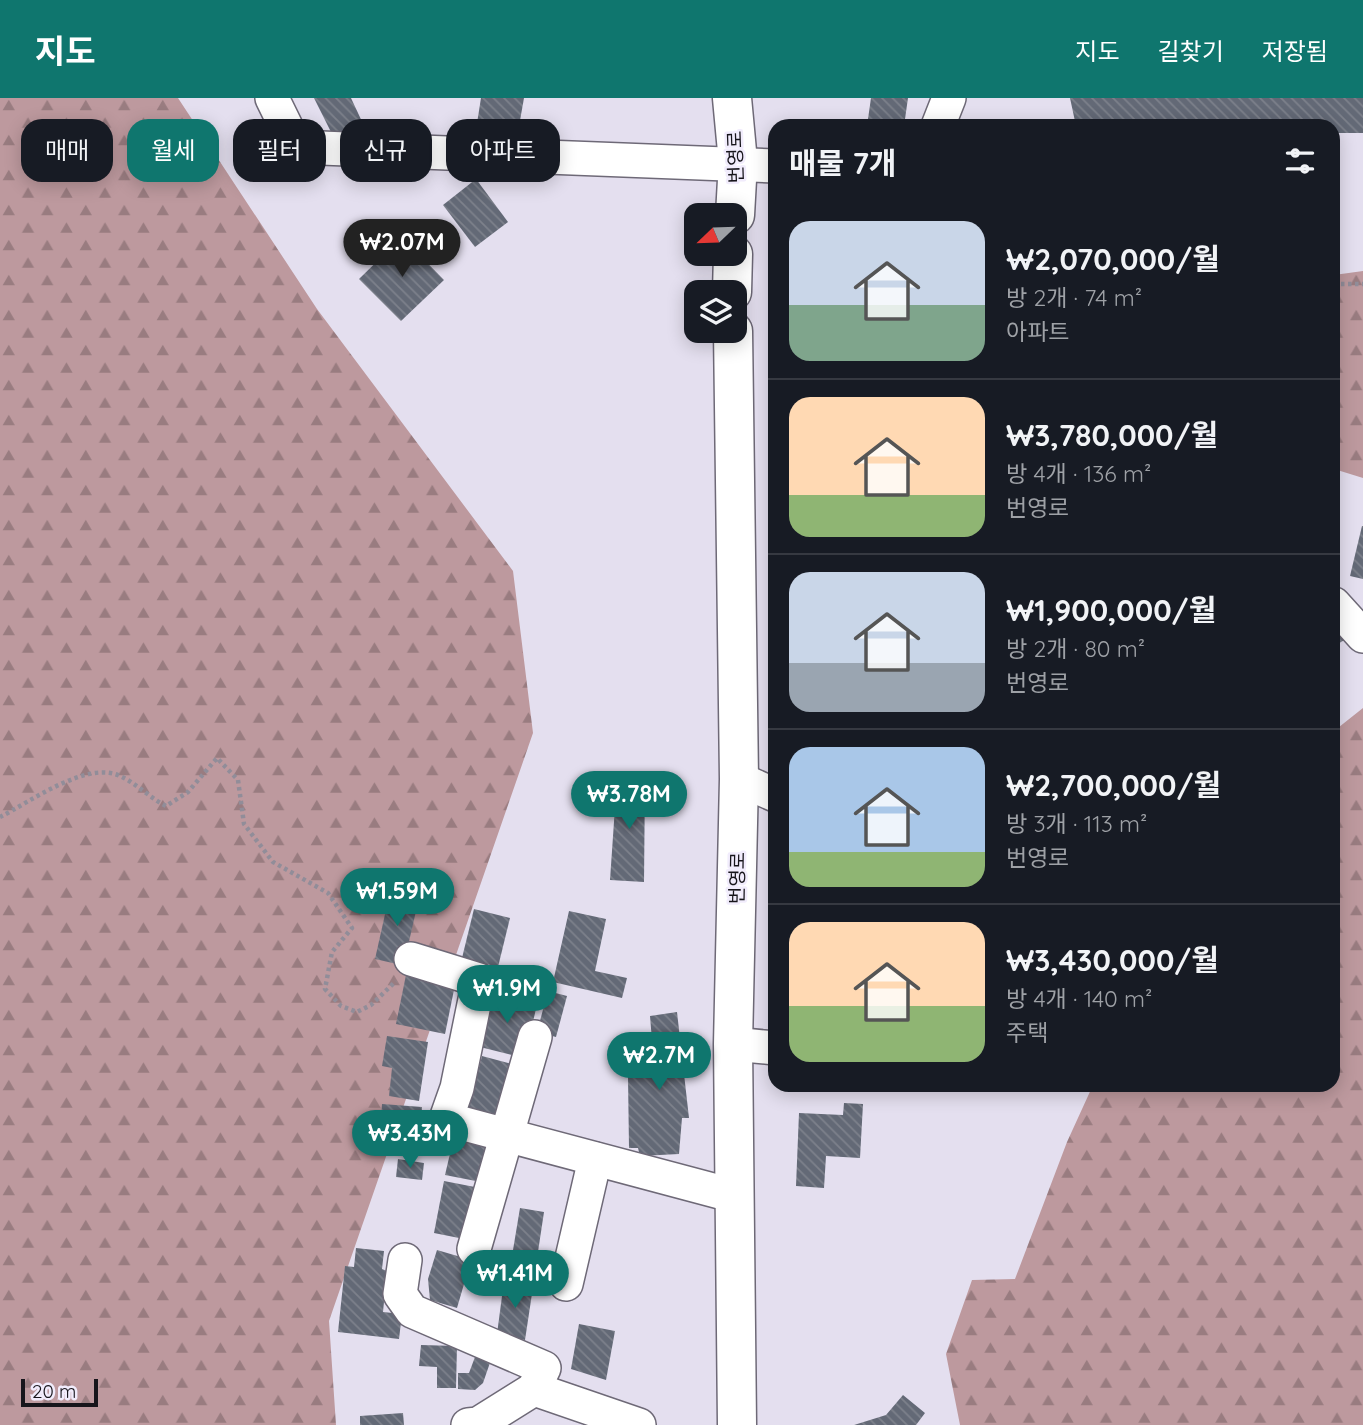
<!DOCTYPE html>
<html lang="ko">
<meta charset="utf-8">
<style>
:root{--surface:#171b24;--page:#20242c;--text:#f1f3f6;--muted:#9ea1a6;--line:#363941;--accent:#0f766e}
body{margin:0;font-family:Quicksand,"Noto Sans KR",sans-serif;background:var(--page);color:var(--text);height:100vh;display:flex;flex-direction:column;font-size:26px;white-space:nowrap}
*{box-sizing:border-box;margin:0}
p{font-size:23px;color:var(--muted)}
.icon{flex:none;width:38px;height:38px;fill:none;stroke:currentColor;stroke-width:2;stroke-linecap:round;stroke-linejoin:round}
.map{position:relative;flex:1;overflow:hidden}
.drawer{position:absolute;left:768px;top:21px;width:572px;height:973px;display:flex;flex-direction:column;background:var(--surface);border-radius:21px;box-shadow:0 4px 18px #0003}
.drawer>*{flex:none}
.top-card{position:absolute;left:21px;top:21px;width:642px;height:63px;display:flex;gap:14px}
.needle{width:46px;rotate:247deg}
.controls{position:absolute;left:684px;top:105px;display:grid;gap:14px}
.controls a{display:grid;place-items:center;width:63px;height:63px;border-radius:14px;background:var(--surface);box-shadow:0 4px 18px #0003;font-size:35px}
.scale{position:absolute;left:21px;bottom:18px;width:77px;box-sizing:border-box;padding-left:7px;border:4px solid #17151b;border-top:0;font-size:19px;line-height:24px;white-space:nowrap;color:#17151b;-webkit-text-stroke:5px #f1ecfc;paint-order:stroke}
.price{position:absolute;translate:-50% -60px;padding:0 16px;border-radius:24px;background:var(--accent);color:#fff;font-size:23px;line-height:46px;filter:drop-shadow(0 2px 4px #0008)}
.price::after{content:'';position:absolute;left:50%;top:42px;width:21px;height:16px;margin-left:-10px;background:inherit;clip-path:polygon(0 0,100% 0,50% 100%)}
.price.active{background:#222;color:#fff}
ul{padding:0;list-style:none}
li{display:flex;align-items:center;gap:21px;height:175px;padding:0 21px}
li+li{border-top:2px solid var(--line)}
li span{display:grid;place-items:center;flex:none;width:196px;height:140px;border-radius:21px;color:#555}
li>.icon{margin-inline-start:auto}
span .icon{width:84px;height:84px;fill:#fffc;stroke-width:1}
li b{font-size:30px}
h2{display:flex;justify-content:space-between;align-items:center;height:84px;padding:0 21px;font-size:30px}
.pill{padding:0 24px;border-radius:21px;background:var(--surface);box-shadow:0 4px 18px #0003;font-size:24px;line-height:63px}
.pill.active{background:var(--accent);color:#fff}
header{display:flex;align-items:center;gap:42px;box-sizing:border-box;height:98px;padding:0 35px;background:var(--accent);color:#fff}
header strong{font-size:33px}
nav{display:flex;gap:38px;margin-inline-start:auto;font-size:24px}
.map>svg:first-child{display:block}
</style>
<header>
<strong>지도</strong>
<nav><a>지도</a><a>길찾기</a><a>저장됨</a></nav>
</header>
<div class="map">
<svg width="1363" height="1327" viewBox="0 0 1363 1327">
<defs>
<pattern id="forest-firs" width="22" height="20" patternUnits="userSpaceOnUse" patternTransform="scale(1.75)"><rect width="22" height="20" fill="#bd999e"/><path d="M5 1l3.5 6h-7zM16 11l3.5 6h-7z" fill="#997c80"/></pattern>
<pattern id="building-back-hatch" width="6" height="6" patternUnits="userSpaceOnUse" patternTransform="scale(1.75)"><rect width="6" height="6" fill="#636976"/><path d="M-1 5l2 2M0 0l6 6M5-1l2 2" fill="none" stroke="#7d818b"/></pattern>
</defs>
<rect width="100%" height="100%" fill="#e4dfef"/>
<g fill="url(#forest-firs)">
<polygon points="0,0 178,0 317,211 513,473 533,635 329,1223 336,1327 0,1327"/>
<polygon points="1363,173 1363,380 1334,371 1334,177"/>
<polygon points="1363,610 1363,1327 960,1327 946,1256 972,1182 1015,1181 1067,1044 1093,987 1334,987 1334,633"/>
</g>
<g fill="url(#building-back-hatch)">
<polygon points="314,0 351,0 365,30 336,44"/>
<polygon points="481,0 524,0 516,45 475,38"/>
<polygon points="871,0 908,0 904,28 867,28"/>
<polygon points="1070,0 1363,0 1363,35 1334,35 1334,28 1076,28"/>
<polygon points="476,81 508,124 475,149 443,107"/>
<polygon points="402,139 444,182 401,223 359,181"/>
<polygon points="1362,428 1363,428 1363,481 1350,478"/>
<polygon points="1334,514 1355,536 1334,548"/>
<polygon points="645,679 644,784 610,782 617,680"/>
<polygon points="390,794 419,800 405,861 397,866 375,861"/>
<polygon points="474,811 510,820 498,869 462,860"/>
<polygon points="569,813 606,821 595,873 627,880 622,900 553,884"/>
<polygon points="406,877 455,887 445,936 396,926"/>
<polygon points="548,893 567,898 556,939 537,934"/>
<polygon points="490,894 537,907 524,960 476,948"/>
<polygon points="677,914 689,1020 682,1020 679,1056 640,1058 638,1050 629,1050 628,979 635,978 635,958 653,955 650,918"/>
<polygon points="387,938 428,944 419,1003 389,998 392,970 382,968"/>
<polygon points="482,958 516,967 500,1026 467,1016"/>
<polygon points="844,1005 863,1006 860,1060 826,1058 824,1090 796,1088 799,1015 843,1017"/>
<polygon points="382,1006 422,1009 419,1056 379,1054"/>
<polygon points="455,1034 495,1043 486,1085 445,1077"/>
<polygon points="398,1061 424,1065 422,1082 396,1079"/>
<polygon points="444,1083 480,1090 469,1142 434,1135"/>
<polygon points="520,1110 544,1114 536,1167 511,1164"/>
<polygon points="356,1150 384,1153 382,1171 387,1173 383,1214 402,1216 399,1241 338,1234 345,1168 354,1169"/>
<polygon points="437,1152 471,1162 457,1210 430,1202 428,1181"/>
<polygon points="504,1183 533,1189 525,1242 497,1236"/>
<polygon points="579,1226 615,1233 606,1282 571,1271"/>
<polygon points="421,1247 457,1248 456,1290 437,1290 437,1269 419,1268"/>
<polygon points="478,1251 493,1256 483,1285 475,1292 458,1291 458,1275 469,1275"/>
<polygon points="903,1297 925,1315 916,1327 854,1327 886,1317"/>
<polygon points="403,1315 404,1327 360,1327 360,1318"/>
</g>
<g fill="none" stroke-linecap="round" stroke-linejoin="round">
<g stroke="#6e6977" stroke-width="36">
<g id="minor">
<polyline points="272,0 296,49 775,68"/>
<polyline points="938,28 949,0"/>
<polyline points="1334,506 1363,538"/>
<polyline points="739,681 775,697"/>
<polyline points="411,861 479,882 457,990 446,1021 735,1098"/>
<polyline points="733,946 775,950"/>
<polyline points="474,1151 535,939"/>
<polyline points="405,1162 400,1196 412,1213 544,1270 534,1291 639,1327"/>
<polyline points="566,1186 595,1061"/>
<polyline points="468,1327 478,1326 534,1291"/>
</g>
</g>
<g stroke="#6e6977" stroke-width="41">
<g id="major">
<polyline points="732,0 738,64 735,117"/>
<polyline points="732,194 733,156"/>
<polyline points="733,233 739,681 733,946 737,1327"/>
</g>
</g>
<g stroke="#918d99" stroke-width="4.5" stroke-dasharray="3.5 3.5" stroke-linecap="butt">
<polyline points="1334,186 1363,186"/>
<path d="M 0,719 C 30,704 87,662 120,678 C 136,685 150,700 166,708 L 188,694 L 217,660 L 238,682 L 244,726 L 273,764 L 328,795 L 352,830 L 332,854 L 325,891 L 341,908 L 357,914 L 371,907 L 396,883"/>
</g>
<use href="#minor" stroke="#fff" stroke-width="33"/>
<use href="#major" stroke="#fff" stroke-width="38"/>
</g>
<g text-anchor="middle" stroke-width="5" stroke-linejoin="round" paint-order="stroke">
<g font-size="19" fill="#17151b" stroke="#f1ecfc">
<text transform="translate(735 59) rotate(-92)" y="7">번영로</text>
<text transform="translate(737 780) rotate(-89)" y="7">번영로</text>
</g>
</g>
</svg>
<div class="controls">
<a><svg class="needle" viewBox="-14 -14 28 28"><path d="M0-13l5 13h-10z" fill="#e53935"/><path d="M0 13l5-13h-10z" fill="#9ea1a6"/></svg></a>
<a><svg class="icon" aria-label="layers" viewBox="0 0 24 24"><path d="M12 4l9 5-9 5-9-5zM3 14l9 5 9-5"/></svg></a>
</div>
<div class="scale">20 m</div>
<b class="price active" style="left:402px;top:181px">₩2.07M</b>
<b class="price" style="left:629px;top:733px">₩3.78M</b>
<b class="price" style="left:397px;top:830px">₩1.59M</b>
<b class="price" style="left:507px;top:927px">₩1.9M</b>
<b class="price" style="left:659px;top:994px">₩2.7M</b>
<b class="price" style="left:410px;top:1072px">₩3.43M</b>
<b class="price" style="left:515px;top:1212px">₩1.41M</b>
<div class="top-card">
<a class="pill">매매</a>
<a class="pill active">월세</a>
<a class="pill">필터</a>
<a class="pill">신규</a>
<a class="pill">아파트</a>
</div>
<section class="drawer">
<h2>매물 7개<svg class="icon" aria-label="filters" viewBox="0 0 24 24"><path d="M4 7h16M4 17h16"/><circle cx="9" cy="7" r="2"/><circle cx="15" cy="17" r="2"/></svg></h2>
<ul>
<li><span style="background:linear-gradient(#c9d6e8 60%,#7fa58c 0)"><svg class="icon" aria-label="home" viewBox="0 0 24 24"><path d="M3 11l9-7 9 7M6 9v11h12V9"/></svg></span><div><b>₩2,070,000/월</b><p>방 2개 · 74 m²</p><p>아파트</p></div></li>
<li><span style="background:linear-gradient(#ffd9b3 70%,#8fb573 0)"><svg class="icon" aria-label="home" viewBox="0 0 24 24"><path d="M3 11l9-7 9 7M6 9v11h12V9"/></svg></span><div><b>₩3,780,000/월</b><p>방 4개 · 136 m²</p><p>번영로</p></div></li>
<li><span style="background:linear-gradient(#c9d6e8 65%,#9aa5b1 0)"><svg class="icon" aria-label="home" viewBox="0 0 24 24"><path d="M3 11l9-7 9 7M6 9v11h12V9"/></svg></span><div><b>₩1,900,000/월</b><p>방 2개 · 80 m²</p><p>번영로</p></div></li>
<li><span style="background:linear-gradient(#a9c7e8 75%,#8fb573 0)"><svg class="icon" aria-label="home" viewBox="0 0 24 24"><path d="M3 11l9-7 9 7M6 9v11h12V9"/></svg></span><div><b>₩2,700,000/월</b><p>방 3개 · 113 m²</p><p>번영로</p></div></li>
<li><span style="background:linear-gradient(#ffd9b3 60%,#8fb573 0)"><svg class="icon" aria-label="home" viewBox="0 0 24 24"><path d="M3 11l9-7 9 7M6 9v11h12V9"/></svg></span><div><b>₩3,430,000/월</b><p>방 4개 · 140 m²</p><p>주택</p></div></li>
</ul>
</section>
</div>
